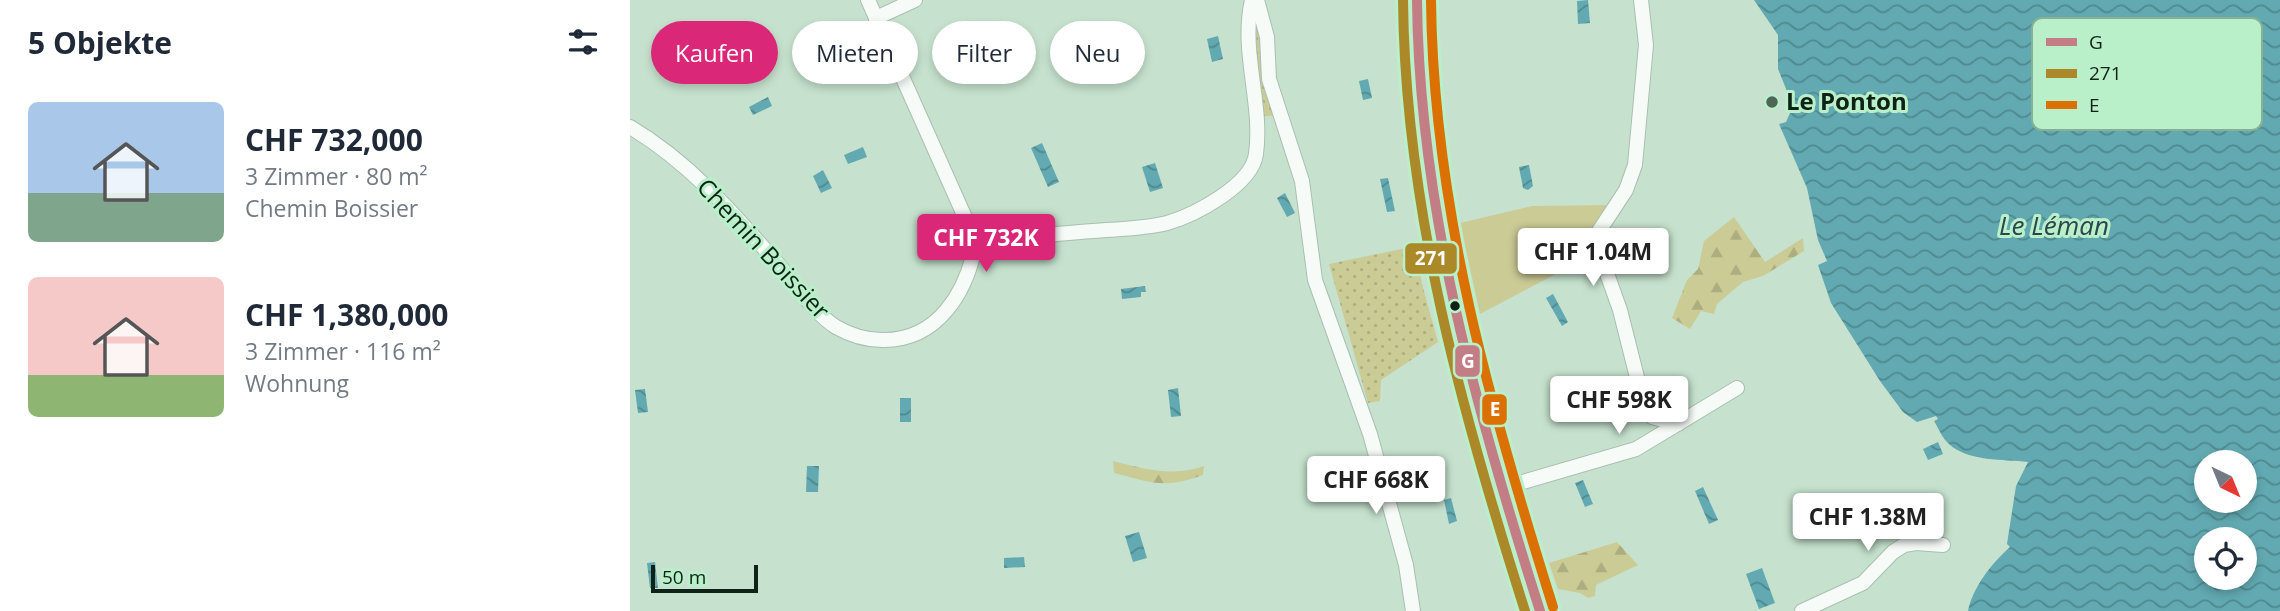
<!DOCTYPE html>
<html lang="de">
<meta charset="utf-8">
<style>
:root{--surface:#fff;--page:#f2f2f3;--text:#1f2937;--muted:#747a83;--accent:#db2777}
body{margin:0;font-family:"Open Sans",sans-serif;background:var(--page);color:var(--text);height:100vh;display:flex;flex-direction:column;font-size:26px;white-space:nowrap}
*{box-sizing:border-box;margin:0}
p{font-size:23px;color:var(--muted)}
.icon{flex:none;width:38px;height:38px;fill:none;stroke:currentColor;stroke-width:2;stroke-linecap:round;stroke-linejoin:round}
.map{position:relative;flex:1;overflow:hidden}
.sheet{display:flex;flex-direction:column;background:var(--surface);width:630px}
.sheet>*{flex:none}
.hud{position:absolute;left:21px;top:21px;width:665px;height:63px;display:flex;gap:14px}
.needle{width:46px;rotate:137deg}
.fabs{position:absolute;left:1564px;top:450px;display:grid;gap:14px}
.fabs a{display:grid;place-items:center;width:63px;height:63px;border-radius:50%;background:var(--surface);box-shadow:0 4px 10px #0003;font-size:35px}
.scale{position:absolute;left:21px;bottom:18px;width:107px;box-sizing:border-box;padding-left:7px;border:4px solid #0e2315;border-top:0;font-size:19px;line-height:24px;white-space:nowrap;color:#0e2315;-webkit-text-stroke:5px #b9efc9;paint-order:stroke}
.price{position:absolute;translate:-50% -60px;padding:0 16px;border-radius:7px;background:#fff;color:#222;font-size:23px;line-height:46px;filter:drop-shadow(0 2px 4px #0008)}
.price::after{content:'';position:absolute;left:50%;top:42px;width:21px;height:16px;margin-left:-10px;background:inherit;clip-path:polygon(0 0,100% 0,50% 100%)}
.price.on{background:var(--accent);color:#fff}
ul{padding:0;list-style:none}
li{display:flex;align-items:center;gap:21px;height:175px;padding:0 28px}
li span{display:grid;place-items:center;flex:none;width:196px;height:140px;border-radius:10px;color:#555}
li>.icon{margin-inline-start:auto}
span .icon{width:84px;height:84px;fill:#fffc;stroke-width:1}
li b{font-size:30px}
h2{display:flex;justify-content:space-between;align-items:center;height:84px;padding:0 28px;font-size:30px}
.tag{padding:0 24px;border-radius:32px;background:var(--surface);box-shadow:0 4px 10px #0003;font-size:24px;line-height:63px}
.tag.on{background:var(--accent);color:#fff}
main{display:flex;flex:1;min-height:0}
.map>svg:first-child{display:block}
</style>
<main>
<section class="sheet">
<h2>5 Objekte<svg class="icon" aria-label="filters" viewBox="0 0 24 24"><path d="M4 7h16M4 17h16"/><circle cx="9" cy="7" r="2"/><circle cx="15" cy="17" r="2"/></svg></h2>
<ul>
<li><span style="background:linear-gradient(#a9c7e8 65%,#7fa58c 0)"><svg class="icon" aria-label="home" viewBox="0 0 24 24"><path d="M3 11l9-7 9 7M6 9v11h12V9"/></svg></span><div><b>CHF 732,000</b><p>3 Zimmer · 80 m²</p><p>Chemin Boissier</p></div></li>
<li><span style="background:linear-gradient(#f6c9c9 70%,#8fb573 0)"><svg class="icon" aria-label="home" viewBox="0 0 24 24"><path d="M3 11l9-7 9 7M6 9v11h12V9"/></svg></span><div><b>CHF 1,380,000</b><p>3 Zimmer · 116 m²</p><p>Wohnung</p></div></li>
</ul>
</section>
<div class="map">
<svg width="1650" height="611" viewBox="0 0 1650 611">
<defs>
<pattern id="grass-dots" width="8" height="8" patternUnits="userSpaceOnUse" patternTransform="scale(1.75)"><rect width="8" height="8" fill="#cbcb96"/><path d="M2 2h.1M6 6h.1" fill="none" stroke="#adae80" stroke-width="1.8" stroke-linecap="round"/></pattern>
<pattern id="forest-firs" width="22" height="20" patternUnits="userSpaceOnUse" patternTransform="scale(1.75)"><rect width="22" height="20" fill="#cbcb96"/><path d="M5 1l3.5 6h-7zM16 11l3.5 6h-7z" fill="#adae80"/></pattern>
<pattern id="water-waves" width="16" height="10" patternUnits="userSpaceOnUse" patternTransform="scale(1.75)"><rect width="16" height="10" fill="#62a9b1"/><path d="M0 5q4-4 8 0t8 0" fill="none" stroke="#4f898f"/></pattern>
</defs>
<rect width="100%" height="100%" fill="#c6e2ce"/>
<g fill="url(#grass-dots)">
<polygon points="625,24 629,26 645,115 631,117 624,30"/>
<polygon points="786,246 792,284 808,342 751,380 750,401 738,403 699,264"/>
</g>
<g fill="url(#forest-firs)">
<polygon points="1104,217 1135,262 1173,238 1174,251 1133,276 1113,282 1087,304 1084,314 1071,311 1060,329 1042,318 1057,280 1068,269 1074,241"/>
<path d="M 483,461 C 514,469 543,477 574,466 L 573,475 C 535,489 522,483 484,473 Z"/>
<polygon points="987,542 1008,565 966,585 965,596 958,598 950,593 928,589 919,563"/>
</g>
<polygon fill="#cbcb96" points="982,205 960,241 962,255 850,314 830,223 902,206"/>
<g fill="url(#water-waves)" fill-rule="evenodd">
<polygon points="958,0 960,23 948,24 947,1"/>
<path d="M 1124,0 L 1650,0 L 1650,611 L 1338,611 C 1343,587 1361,564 1380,547 L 1377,544 L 1386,486 L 1398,462 C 1374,459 1338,462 1319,444 C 1312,438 1309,429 1304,421 L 1308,419 L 1306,416 L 1287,422 L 1273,412 L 1250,381 L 1201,303 L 1188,265 L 1197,261 L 1188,240 L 1177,188 L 1149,124 L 1156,122 L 1163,106 L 1148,69 L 1148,35 ZM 1577,462 L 1615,462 L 1615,500 L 1577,500 ZM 1577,539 L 1615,539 L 1615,578 L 1577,578 Z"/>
<polygon points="588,36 593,59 582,62 577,39"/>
<polygon points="738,79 742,98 733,100 729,81"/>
<polygon points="138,97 142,106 123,115 119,107"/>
<polygon points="412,143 429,182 418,187 401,148"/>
<polygon points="233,147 237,157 218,164 214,155"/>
<polygon points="525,163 533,188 520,192 512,167"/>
<polygon points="899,165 903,186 898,190 893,188 889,167"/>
<polygon points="193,170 202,188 191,193 183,176"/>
<polygon points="758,178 765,211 757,212 750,179"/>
<polygon points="655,193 665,213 657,217 647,198"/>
<polygon points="515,286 516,292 511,292 511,297 492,299 491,289"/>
<polygon points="923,294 938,322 932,326 916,298"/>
<polygon points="548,388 551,416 541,417 538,390"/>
<polygon points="15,389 18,412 8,413 5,390"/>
<rect x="270" y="398" width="11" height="24"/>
<polygon points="1308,442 1313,454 1298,460 1293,449"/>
<polygon points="177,466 189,466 188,492 176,492"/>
<polygon points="953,480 963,504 955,507 945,483"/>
<polygon points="1073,487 1088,520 1079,524 1065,491"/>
<polygon points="821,498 827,521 819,524 814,500"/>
<polygon points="1212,510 1239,516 1236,528 1209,522"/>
<polygon points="509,532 517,558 503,562 495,536"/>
<polygon points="394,557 395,567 374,568 374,558"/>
<polygon points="25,562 28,588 20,588 17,563"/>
<polygon points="1132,568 1145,603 1129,609 1116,574"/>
</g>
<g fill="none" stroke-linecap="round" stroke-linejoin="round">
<g stroke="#a9bfb0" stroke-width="16">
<g id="minor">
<polyline points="238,0 346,242"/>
<polyline points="627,0 637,37 639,79 672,181 685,280 740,434 776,565 783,611"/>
<polyline points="1011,0 1016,45 1005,165 996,190 969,231 965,240 990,310 1014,405 1022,417 1048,424"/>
<polyline points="246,18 285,0"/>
<path d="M 0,127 C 59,162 103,213 148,264 C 166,285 183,312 206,327 C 220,335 236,340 252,340 C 308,341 337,292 346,242 C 385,238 424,234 463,231 C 488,229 513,229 537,223 C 565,215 622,185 626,154 C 633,103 610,51 622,0"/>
<polyline points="872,488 1006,449 1107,388"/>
<polyline points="1172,611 1233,583 1263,552 1274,545 1286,543 1313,545"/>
</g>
</g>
<g stroke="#a9bfb0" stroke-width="23">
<path id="primary" d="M 787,0 C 785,125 809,245 840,366 C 860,449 884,530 910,611"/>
</g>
<use href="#minor" stroke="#f6fbf8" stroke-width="14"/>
<use href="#primary" stroke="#f6fbf8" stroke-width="21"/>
<g stroke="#b9efc9" stroke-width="16">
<path id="bus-1" d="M 787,0 C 789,209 847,413 910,611"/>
</g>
<g stroke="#b9efc9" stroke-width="16">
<path id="bus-2" d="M 773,0 C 775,209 832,413 895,611"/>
</g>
<g stroke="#b9efc9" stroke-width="16">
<path id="bus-3" d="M 801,0 C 803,208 861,410 923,607"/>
</g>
<use href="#bus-1" stroke="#c37d85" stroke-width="10"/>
<use href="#bus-2" stroke="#ab8929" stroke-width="10"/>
<use href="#bus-3" stroke="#db7003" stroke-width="10"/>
</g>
<circle fill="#4e6656" stroke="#b9efc9" stroke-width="2.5" cx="1142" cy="102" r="7"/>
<circle fill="#0e2315" stroke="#b9efc9" stroke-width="2.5" cx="825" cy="306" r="6"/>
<g text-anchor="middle" stroke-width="6" stroke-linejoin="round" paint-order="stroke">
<g font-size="24" font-weight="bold" fill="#0e2315" stroke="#b9efc9" text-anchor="start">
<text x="1156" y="110">Le Ponton</text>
</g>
<g font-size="24" fill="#0e2315" stroke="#b9efc9">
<text transform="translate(133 249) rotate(47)" y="8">Chemin Boissier</text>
</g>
<g font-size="26" font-style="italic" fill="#2b474d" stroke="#b9efc9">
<text x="1424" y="235">Le Léman</text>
</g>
</g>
<rect x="1402" y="18" width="230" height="112" rx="10" fill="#b9efc9" stroke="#86b293" stroke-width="2"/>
<rect x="1416" y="38" width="31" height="8" fill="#c37d85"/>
<rect x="1416" y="69" width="31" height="9" fill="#ab8929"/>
<rect x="1416" y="101" width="31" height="8" fill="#db7003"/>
<g font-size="19" fill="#0e2315">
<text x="1459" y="49">G</text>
<text x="1459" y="80">271</text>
<text x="1459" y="112">E</text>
</g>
<g stroke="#b9efc9" stroke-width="2.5">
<rect x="774" y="242" width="54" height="33" rx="7" fill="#ab8929"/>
<rect x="824" y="344" width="27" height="34" rx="7" fill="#c37d85"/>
<rect x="851" y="393" width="27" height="33" rx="7" fill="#db7003"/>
</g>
<g font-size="19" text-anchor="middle" font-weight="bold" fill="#fff">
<text x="801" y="265">271</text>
<text x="838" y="368">G</text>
<text x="865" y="416">E</text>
</g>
</svg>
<div class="fabs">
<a><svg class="needle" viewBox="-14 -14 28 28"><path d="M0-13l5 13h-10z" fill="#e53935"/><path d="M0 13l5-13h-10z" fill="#747a83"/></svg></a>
<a><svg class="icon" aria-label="locate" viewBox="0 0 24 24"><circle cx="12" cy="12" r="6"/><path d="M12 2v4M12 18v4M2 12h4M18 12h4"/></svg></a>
</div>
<div class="scale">50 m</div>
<b class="price on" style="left:356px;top:274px">CHF 732K</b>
<b class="price" style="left:963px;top:288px">CHF 1.04M</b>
<b class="price" style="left:989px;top:436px">CHF 598K</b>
<b class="price" style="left:746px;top:516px">CHF 668K</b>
<b class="price" style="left:1238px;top:553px">CHF 1.38M</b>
<div class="hud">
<a class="tag on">Kaufen</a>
<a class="tag">Mieten</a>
<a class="tag">Filter</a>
<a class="tag">Neu</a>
</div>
</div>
</main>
